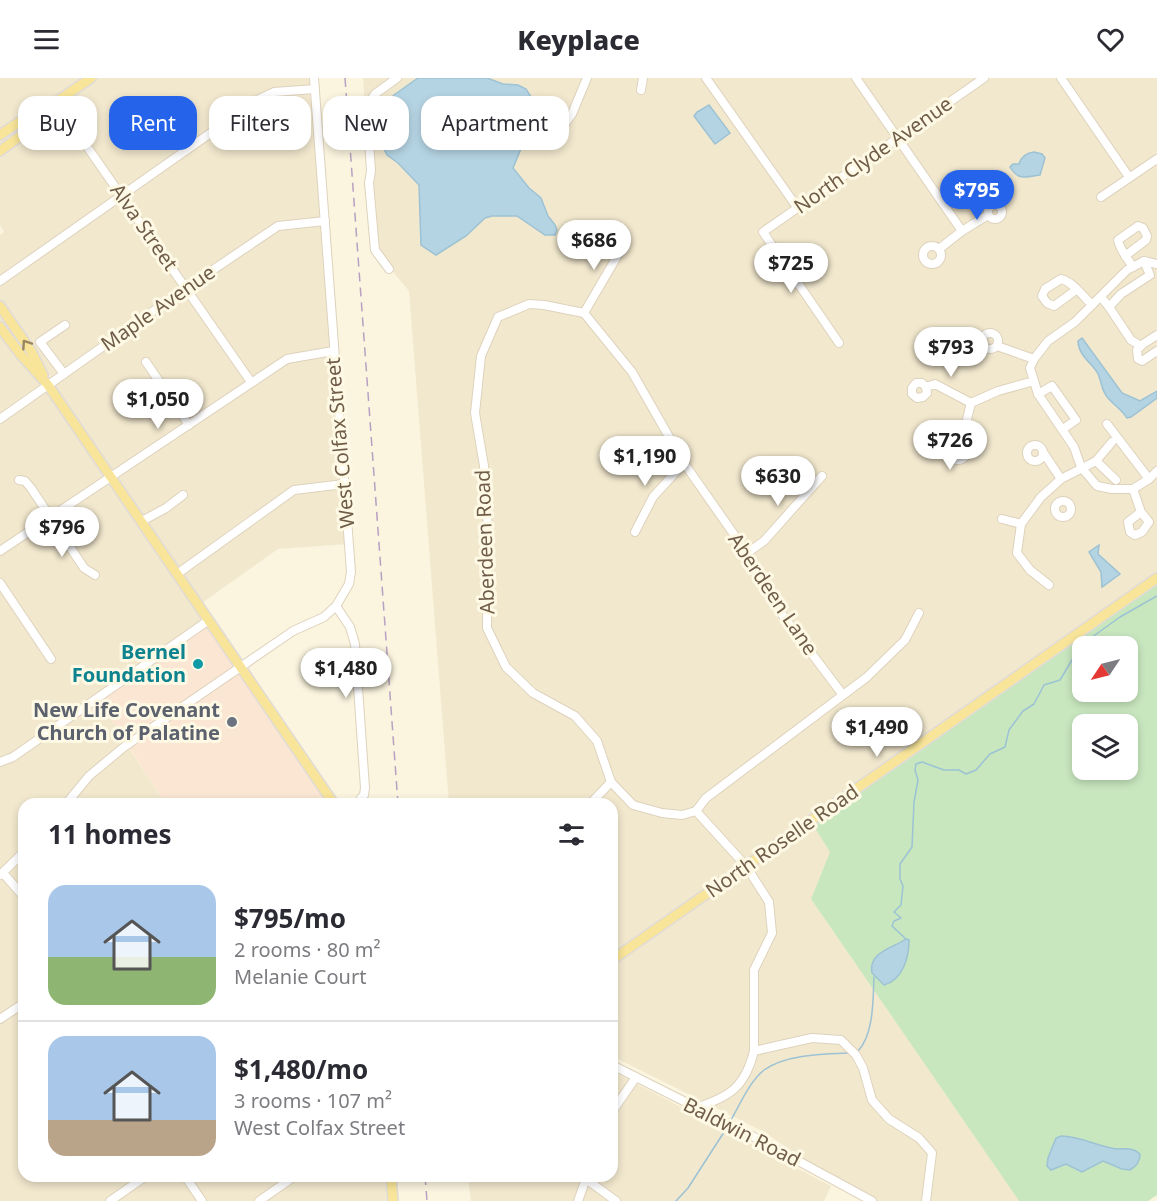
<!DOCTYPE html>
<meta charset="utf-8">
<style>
:root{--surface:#fff;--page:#f7f7f7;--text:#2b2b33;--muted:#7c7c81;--line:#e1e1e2;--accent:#2563eb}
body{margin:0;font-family:"Noto Sans",sans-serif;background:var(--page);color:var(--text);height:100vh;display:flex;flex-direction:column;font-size:22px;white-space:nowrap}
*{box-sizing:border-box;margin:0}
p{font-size:20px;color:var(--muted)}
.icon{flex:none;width:33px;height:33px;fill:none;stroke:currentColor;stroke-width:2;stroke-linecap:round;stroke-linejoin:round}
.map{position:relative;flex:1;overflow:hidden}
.side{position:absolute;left:18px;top:720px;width:600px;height:384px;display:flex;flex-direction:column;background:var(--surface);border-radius:18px;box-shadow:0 3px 9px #0003}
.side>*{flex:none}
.top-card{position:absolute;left:18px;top:18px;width:600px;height:54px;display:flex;gap:12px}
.needle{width:39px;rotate:235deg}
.buttons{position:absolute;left:1072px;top:558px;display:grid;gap:12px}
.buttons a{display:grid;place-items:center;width:66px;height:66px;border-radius:12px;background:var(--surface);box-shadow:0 3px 9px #0003;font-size:30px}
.price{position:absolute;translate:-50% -51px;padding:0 14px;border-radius:21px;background:#fff;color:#222;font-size:20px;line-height:39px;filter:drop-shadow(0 2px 3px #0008)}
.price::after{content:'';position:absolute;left:50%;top:36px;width:18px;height:14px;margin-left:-9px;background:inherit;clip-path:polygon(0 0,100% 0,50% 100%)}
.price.selected{background:var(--accent);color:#fff}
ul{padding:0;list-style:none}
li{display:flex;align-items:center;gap:18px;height:150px;padding:0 30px}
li+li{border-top:2px solid var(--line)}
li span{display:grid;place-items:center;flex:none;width:168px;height:120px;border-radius:18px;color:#555}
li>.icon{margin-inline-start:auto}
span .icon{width:72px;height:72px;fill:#fffc;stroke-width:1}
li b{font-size:26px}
h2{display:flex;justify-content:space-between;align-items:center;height:72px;padding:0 30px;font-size:26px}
.chip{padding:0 21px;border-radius:18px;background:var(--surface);box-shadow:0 3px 9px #0003;font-size:21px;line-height:54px}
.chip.selected{background:var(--accent);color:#fff}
header{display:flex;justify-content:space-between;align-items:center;height:78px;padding:0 30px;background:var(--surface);font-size:27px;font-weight:800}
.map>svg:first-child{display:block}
</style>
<header><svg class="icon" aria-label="menu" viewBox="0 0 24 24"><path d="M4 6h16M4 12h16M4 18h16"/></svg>Keyplace<svg class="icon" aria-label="heart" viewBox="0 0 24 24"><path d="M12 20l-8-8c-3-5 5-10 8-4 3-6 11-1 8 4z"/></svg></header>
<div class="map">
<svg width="1157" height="1123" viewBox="0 0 1157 1123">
<rect width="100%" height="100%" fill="#fbf5df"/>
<g fill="#f2e8ce">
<polygon points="0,0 314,0 348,466 278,471 199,527 209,542 127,667 166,726 24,726 24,1098 391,1098 393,1123 0,1123 0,157 4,154 0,147"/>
<polygon points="363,0 1157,0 1157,500 612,882 612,726 449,726 409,213 375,172"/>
<polygon points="813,747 830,774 811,821 1019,1123 867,1123 762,1053 612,978 612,888"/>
<polygon points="612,993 831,1108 824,1123 471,1123 468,1098 612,1098"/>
</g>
<polygon fill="#fbe6d3" points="209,542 334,726 166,726 97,620"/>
<path fill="#c8e7bf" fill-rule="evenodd" d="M 1157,506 L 1157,1117 L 1148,1123 L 1019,1123 L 811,821 L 830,774 L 813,747 ZM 1083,568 L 1128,568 L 1128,614 L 1083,614 ZM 1083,646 L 1128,646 L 1128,692 L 1083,692 Z"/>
<g fill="#b5d4e3" stroke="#9cc2d4" stroke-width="1.5">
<polygon points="418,0 487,0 503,6 518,7 526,11 533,22 532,44 513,90 529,110 541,120 548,138 555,147 557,152 555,157 545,157 517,138 492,138 485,140 466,158 436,177 421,167 419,107 398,85 387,77 381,65 378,42 385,26 394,17"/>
<polygon points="709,27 730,55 715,66 694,38 697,34"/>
<path d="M 1034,74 L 1042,76 L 1045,80 L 1040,97 C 1027,99 1018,103 1010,89 L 1013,86 L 1019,86 C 1021,78 1027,75 1034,74 Z"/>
<path d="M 1082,260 L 1122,315 L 1140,323 L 1157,313 L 1157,320 L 1131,339 L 1127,340 C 1122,332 1114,327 1108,320 C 1100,311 1102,302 1097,294 C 1090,284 1078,276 1078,263 Z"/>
<polygon points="1099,467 1098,476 1120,496 1102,509 1101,494 1089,474"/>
<path d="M 906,861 L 909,862 C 909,879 903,902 884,907 L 872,895 C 868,874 893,870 906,861 Z"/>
<path d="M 1061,1058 C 1081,1058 1098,1069 1117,1071 C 1126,1071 1133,1069 1140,1076 C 1140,1083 1137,1088 1130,1092 L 1122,1091 L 1103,1083 L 1082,1094 L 1066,1086 L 1051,1092 L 1047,1088 L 1048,1080 L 1056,1060 Z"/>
</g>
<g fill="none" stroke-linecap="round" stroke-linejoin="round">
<g stroke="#9cc2d4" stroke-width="1.5">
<polyline points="906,861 892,848 894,843 901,840 894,834 901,827 903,808 900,801 900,786 912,769 914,724 918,702 915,692 916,686 922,684 944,692 959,692 966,696 976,692 990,676 1005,669 1009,652 1023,633 1034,626 1044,607 1060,602 1081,567 1120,539 1157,518"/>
<path d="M 858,973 C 874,956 873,921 874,899"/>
<path d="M 731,1042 C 740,1026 750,1003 764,992 C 786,976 824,976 850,975"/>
<polyline points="676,1123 688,1110 726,1051"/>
</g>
<g stroke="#ded2bc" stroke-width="10">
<g id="minor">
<polyline points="706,0 797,129"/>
<polyline points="856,0 962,153"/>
<polyline points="1061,0 1129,99"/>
<polyline points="641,12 643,0"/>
<polyline points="56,24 251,304"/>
<polyline points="556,58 572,36 587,0"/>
<polyline points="1101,119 1157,81"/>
<circle cx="995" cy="134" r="7"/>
<circle cx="932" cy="177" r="9"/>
<polyline points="939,171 962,153 988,137"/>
<path d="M 1125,178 L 1146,162 L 1147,158 L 1143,150 L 1138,148 L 1118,162 C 1120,172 1127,180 1133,189"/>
<polyline points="1157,186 1144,183 1127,192 1075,244 1048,263 1034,281 1030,290 1038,316 1074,369 1081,389 1097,408 1112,411 1133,411 1149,401 1157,393"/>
<polyline points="389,191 375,172 369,105 371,93 367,33 371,22 375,16 397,0"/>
<polyline points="0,203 259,21 274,14 315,11"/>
<path d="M 1076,212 L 1054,228 L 1047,225 L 1042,218 L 1045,211 L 1061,201 C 1073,204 1083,218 1092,227"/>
<polyline points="1101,219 1109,229 1121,216 1150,197 1144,183"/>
<polyline points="1109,229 1131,262 1141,268"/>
<path d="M 584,235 L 544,227 L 529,226 L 498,239 L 481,278 L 475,335 L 484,388 L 488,452 L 487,550 L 506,589 L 533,615 L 575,638 L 597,663 L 611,704 L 633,727 L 662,735 L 682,737 L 696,733 L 746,788 L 769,824 L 772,855 L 754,892 L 754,973 C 745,1009 730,1019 695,1030"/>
<polyline points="584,235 632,294 684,385 747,475 781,535 843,617"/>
<polyline points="584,235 626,163"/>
<circle cx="990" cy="263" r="8"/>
<polyline points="1157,257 1143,266 1137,272 1138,281 1142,283 1157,273"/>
<polyline points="839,265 763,154 984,0"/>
<polyline points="997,268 1034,281"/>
<polyline points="146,284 189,347"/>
<polyline points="64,296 40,264 65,247"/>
<polyline points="926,309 927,315 923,319 917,320 912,316 912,310 916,305 922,305 926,309 935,306 971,325"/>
<polyline points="1038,316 1052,308 1076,342 1063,351"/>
<polyline points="971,325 998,313 1034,303"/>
<polyline points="0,341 186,210 278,148 325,143"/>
<polyline points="1107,346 1149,401"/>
<circle cx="958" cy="373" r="9"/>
<polyline points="961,365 971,325"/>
<circle cx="1035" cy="375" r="8"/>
<polyline points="1043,374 1061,401"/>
<polyline points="1096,383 1112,364"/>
<polyline points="19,402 25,403 31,410 84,490 95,497"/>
<polyline points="1133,411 1141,434 1149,444 1142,454 1135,457 1130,454 1128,444 1141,434"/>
<circle cx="1063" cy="431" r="8"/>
<polyline points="1002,441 1021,446"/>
<polyline points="142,443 166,430 183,417"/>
<polyline points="635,454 653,419 684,385"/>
<polyline points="0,473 287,281 333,273"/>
<polyline points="747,475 764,463 822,398"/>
<polyline points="177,496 294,412 344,406"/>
<polyline points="0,505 51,581"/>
<polyline points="1049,507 1030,492 1017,475 1021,446 1041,419 1061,401 1096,383 1116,402"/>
<polyline points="336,528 350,549 355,566 365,710 364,717 361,720"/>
<polyline points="0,684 13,679 209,542"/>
<polyline points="66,726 89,698 124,669 293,553 324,539 336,528 349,506 351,494 314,0"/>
<polyline points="590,726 611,704"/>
<polyline points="696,733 706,720 867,599 905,562 919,535"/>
<polyline points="3,795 24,819"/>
<polyline points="0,797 24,774"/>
<polyline points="0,941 24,925"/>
<polyline points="754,973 812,960 841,962 856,977 863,990 872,1022 889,1041 919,1060 932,1075 926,1123"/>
<polyline points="612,987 743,1053 872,1123"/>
<polyline points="612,1034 636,999"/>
<polyline points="185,1098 202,1123"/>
<polyline points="586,1101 616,1123"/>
<polyline points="110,1123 146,1098"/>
<polyline points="259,1123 295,1098"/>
<polyline points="578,1123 587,1098"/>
</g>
</g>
<g stroke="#e0dbd7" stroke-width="12">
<g id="major">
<polyline points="0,57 48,24 56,24 91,0"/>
<polyline points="0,73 54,33 56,24"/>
<polyline points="0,228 31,273 43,297"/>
<polyline points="0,249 21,277 48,307 334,726"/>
<polyline points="612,882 1157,500"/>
<polyline points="391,1098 393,1123"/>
</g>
</g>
<use href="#minor" stroke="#fff" stroke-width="8"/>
<use href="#major" stroke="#f8e59a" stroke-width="9"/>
<g stroke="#b8a0c2" stroke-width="1.5" stroke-dasharray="9 6" stroke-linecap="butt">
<polyline points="345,0 398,726"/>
<polyline points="425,1098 427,1123"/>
</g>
</g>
<defs><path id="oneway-chevron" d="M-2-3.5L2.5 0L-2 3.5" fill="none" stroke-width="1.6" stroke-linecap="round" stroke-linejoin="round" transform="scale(1.5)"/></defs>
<use stroke="#998661" href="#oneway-chevron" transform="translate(26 266) rotate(-124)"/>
<circle fill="#0f9aa8" stroke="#fef9e5" stroke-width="2" cx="198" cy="586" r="6"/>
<circle fill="#6b7280" stroke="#fef9e5" stroke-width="2" cx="232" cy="644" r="6"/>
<g text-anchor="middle" stroke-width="6" stroke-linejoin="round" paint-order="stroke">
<g font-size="20" fill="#705d48" stroke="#fef9e5">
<text transform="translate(873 77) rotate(-35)" y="7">North Clyde Avenue</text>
<text transform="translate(144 149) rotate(55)" y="7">Alva Street</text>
<text transform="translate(158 230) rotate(-35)" y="7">Maple Avenue</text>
<text transform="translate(340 365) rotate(-95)" y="7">West Colfax Street</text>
<text transform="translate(485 464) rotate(-92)" y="7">Aberdeen Road</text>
<text transform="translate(773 516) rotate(56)" y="7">Aberdeen Lane</text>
<text transform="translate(782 763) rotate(-35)" y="7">North Roselle Road</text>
<text transform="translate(742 1054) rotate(27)" y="7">Baldwin Road</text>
</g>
<g font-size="20" font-weight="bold" fill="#0d838f" stroke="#fef9e5" text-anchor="end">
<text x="186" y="581">Bernel<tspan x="186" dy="23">Foundation</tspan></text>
</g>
<g font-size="20" font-weight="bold" fill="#5b616d" stroke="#fef9e5" text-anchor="end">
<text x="220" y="639">New Life Covenant<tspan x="220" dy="23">Church of Palatine</tspan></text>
</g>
</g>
</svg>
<div class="buttons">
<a><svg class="needle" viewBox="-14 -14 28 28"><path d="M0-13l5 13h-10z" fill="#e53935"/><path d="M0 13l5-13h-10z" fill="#7c7c81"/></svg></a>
<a><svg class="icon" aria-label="layers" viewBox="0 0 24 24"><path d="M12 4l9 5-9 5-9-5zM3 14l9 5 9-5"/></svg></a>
</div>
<b class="price selected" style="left:977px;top:143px">$795</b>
<b class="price" style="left:594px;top:193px">$686</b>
<b class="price" style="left:791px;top:216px">$725</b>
<b class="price" style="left:951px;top:300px">$793</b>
<b class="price" style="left:158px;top:352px">$1,050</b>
<b class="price" style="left:950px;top:393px">$726</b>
<b class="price" style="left:645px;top:409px">$1,190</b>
<b class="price" style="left:778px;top:429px">$630</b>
<b class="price" style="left:62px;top:480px">$796</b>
<b class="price" style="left:346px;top:621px">$1,480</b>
<b class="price" style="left:877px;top:680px">$1,490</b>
<div class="top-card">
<a class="chip">Buy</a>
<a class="chip selected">Rent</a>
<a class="chip">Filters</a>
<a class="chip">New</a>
<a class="chip">Apartment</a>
</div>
<section class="side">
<h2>11 homes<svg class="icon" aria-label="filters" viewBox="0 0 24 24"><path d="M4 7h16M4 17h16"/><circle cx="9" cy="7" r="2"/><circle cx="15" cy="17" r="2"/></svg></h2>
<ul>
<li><span style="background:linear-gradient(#a9c7e8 60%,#8fb573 0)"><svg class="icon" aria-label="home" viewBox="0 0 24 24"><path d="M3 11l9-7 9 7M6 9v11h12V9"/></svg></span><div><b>$795/mo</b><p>2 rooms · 80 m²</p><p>Melanie Court</p></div></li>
<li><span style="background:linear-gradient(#a9c7e8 70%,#b9a48a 0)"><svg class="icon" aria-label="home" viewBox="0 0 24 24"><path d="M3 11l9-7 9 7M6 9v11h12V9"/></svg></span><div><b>$1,480/mo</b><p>3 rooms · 107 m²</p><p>West Colfax Street</p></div></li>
</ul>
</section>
</div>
